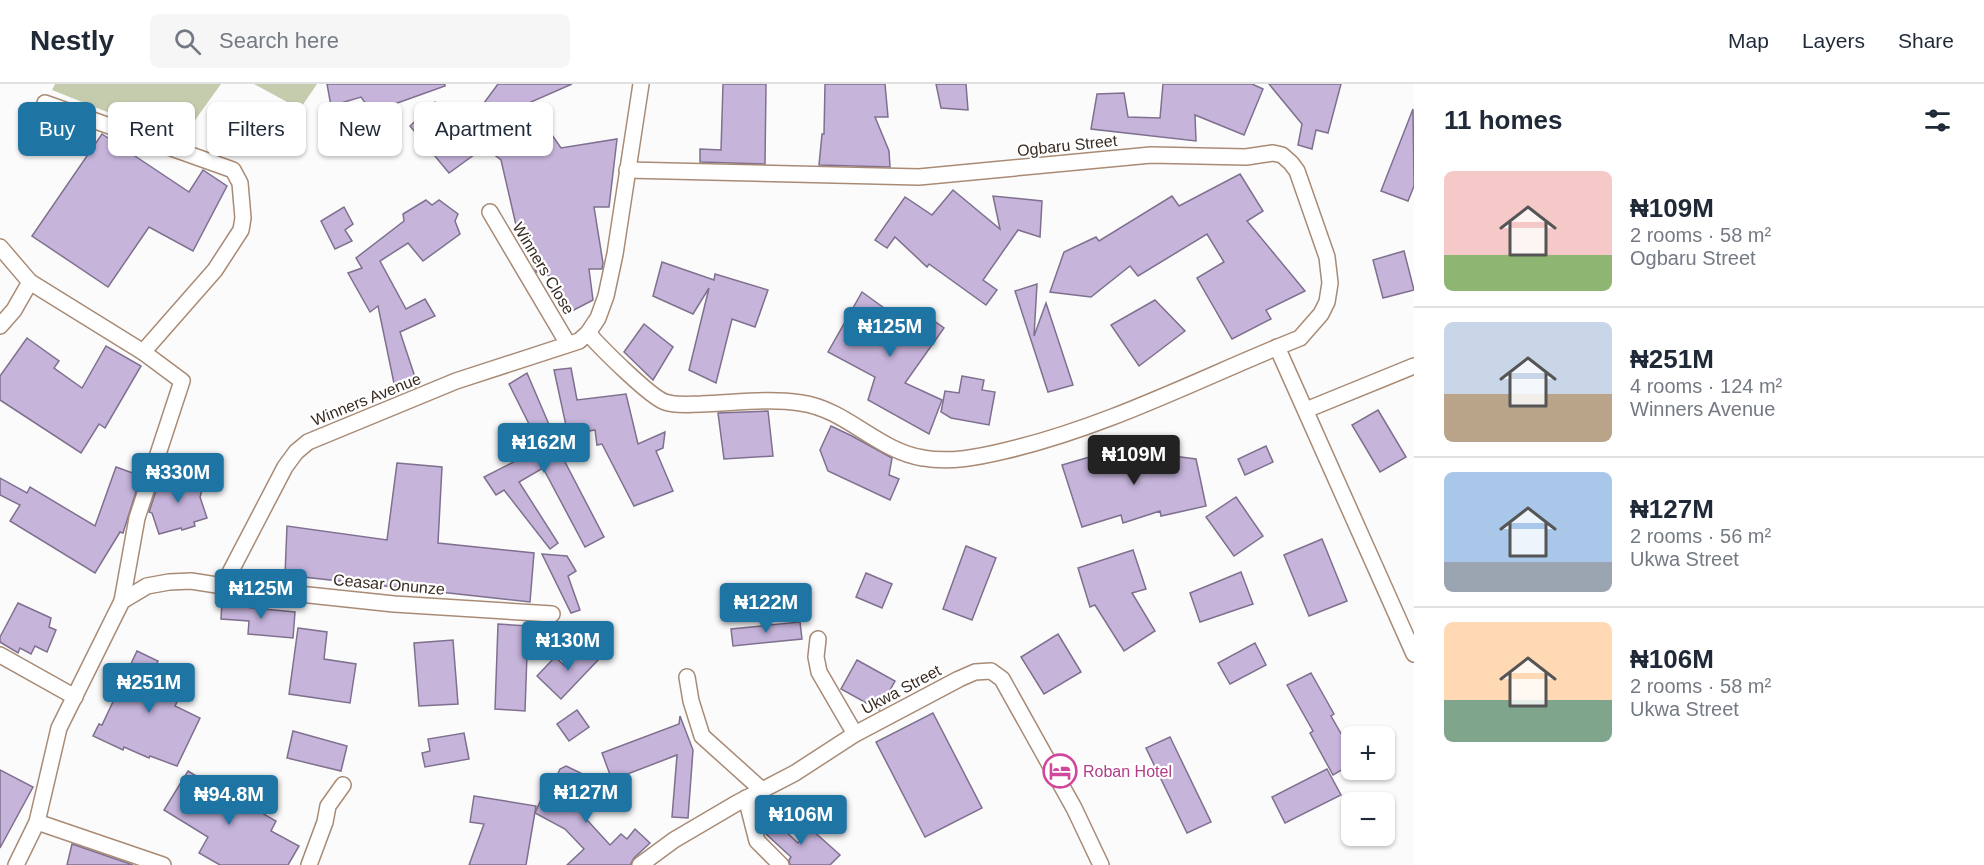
<!DOCTYPE html>
<meta charset="utf-8">
<style>
:root{--surface:#fff;--page:#f6f6f7;--text:#1f2937;--muted:#747a83;--line:#e0e1e3;--accent:#1e75a4}
body{margin:0;font-family:Arial,sans-serif;background:var(--page);color:var(--text);height:100vh;display:flex;flex-direction:column;font-size:22px;white-space:nowrap}
*{box-sizing:border-box;margin:0}
p{font-size:20px;color:var(--muted)}
.icon{flex:none;width:33px;height:33px;fill:none;stroke:currentColor;stroke-width:2;stroke-linecap:round;stroke-linejoin:round}
.map{position:relative;flex:1;overflow:hidden}
.drawer{display:flex;flex-direction:column;background:var(--surface);width:570px}
.drawer>*{flex:none}
.banner{position:absolute;left:18px;top:18px;width:570px;height:54px;display:flex;gap:12px}
.tools{position:absolute;left:1341px;top:642px;display:grid;gap:12px}
.tools a{display:grid;place-items:center;width:54px;height:54px;border-radius:9px;background:var(--surface);box-shadow:0 2px 4px #0004;font-size:30px}
.price{position:absolute;translate:-50% -51px;padding:0 14px;border-radius:6px;background:var(--accent);color:#fff;font-size:20px;line-height:39px;filter:drop-shadow(0 2px 3px #0008)}
.price::after{content:'';position:absolute;left:50%;top:36px;width:18px;height:14px;margin-left:-9px;background:inherit;clip-path:polygon(0 0,100% 0,50% 100%)}
.price.on{background:#222;color:#fff}
ul{padding:0;list-style:none}
li{display:flex;align-items:center;gap:18px;height:150px;padding:0 30px}
li+li{border-top:2px solid var(--line)}
li span{display:grid;place-items:center;flex:none;width:168px;height:120px;border-radius:9px;color:#555}
li>.icon{margin-inline-start:auto}
span .icon{width:72px;height:72px;fill:#fffc;stroke-width:1}
li b{font-size:26px}
h2{display:flex;justify-content:space-between;align-items:center;height:72px;padding:0 30px;font-size:26px}
.tag{padding:0 21px;border-radius:9px;background:var(--surface);box-shadow:0 2px 4px #0004;font-size:21px;line-height:54px}
.tag.on{background:var(--accent);color:#fff}
header{display:flex;align-items:center;gap:36px;box-sizing:border-box;height:84px;padding:0 30px;background:var(--surface);border-bottom:2px solid var(--line)}
header strong{font-size:28px}
nav{display:flex;gap:33px;margin-inline-start:auto;font-size:21px}
.search{width:420px;height:54px;background:var(--page);display:flex;align-items:center;gap:15px;box-sizing:border-box;padding:0 21px;border-radius:9px;color:var(--muted);font-size:22px}
main{display:flex;flex:1;min-height:0}
.map>svg:first-child{display:block}
</style>
<header>
<strong>Nestly</strong>
<div class="search"><svg class="icon" aria-label="search" viewBox="0 0 24 24"><circle cx="10" cy="10" r="6"/><path d="M15 15l6 6"/></svg>Search here</div>
<nav><a>Map</a><a>Layers</a><a>Share</a></nav>
</header>
<main>
<div class="map">
<svg width="1414" height="781" viewBox="0 0 1414 781">
<rect width="100%" height="100%" fill="#fbfbfb"/>
<g fill="#c5ccad">
<polygon points="55,0 221,0 180,57 52,6"/>
<polygon points="254,0 317,0 300,25"/>
</g>
<g fill="#c6b4db" stroke="#7e708e" stroke-width="1.5">
<polygon points="327,0 445,0 445,2 372,28 361,13 331,22"/>
<polygon points="498,0 572,0 524,21 490,68 485,63 449,89 410,42 435,18 461,50"/>
<polygon points="723,0 766,0 765,80 700,78 700,65 721,66"/>
<polygon points="825,0 885,0 888,33 875,33 889,67 890,83 819,81 822,50 824,50"/>
<polygon points="936,0 966,0 968,26 941,24"/>
<polygon points="1163,0 1252,0 1263,5 1244,51 1195,31 1196,57 1091,45 1097,10 1124,9 1128,33 1160,34"/>
<polygon points="1269,0 1341,0 1328,49 1316,46 1312,65 1298,61 1302,40"/>
<polygon points="1413,25 1414,102 1408,117 1381,107"/>
<polygon points="102,50 189,108 203,86 227,102 193,167 149,143 108,203 32,152"/>
<polygon points="552,51 561,64 617,55 609,123 594,123 603,179 602,185 589,185 593,216 572,227 553,193 536,188 523,139 516,141 501,76 492,69"/>
<polygon points="1240,90 1263,127 1247,137 1305,207 1266,226 1271,235 1232,255 1197,194 1224,178 1207,150 1138,192 1130,182 1091,213 1050,208 1064,168 1096,153 1099,157 1172,112 1179,122"/>
<polygon points="953,106 1000,145 993,112 1042,117 1040,153 1018,146 983,196 997,206 986,221 929,180 927,183 895,153 887,164 875,156 905,113 932,131"/>
<polygon points="426,116 432,121 439,116 458,130 455,137 460,150 423,177 408,159 380,177 406,225 425,215 435,232 400,248 418,302 396,309 378,222 370,228 348,189 362,184 356,174 404,137 403,130"/>
<polygon points="344,123 353,140 345,146 352,157 335,165 321,137"/>
<polygon points="1404,167 1414,206 1383,214 1373,176"/>
<polygon points="662,178 714,196 715,190 768,206 755,243 732,235 716,299 689,286 709,204 693,230 653,212"/>
<polygon points="1037,200 1034,252 1046,219 1073,301 1048,308 1015,207"/>
<polygon points="862,208 905,239 916,224 944,244 905,299 942,316 929,350 868,316 875,293 828,268"/>
<polygon points="1155,216 1185,247 1139,282 1111,241"/>
<polygon points="644,240 673,263 653,296 624,268"/>
<polygon points="27,254 59,277 54,284 82,304 106,262 141,282 105,344 99,340 81,369 0,316 0,292"/>
<polygon points="571,284 577,316 626,310 638,360 665,348 663,364 656,367 673,407 634,422 602,360 597,361 595,346 568,351 554,286"/>
<polygon points="527,289 565,378 604,453 585,463 543,384 519,398 558,459 550,465 504,406 496,411 484,393 541,364 509,300"/>
<polygon points="962,292 984,296 982,306 995,308 989,341 951,334 941,328 945,307 959,309"/>
<polygon points="1378,326 1406,373 1380,388 1352,341"/>
<polygon points="768,327 773,372 724,375 718,329"/>
<polygon points="831,342 852,352 892,374 889,391 899,395 890,416 828,387 820,366"/>
<polygon points="1266,362 1273,378 1245,391 1238,375"/>
<polygon points="1134,367 1196,375 1206,422 1161,432 1160,427 1123,439 1121,431 1082,443 1062,381 1093,372 1095,379"/>
<polygon points="397,379 442,383 438,459 534,469 530,518 285,491 287,442 387,456"/>
<polygon points="116,383 141,392 123,449 120,448 95,489 10,437 20,421 0,411 0,394 27,409 30,403 95,442"/>
<polygon points="169,388 204,399 200,413 207,434 194,438 195,442 182,446 181,444 159,450 152,429 149,428 159,398 164,400"/>
<polygon points="1236,413 1263,452 1234,472 1206,433"/>
<polygon points="1322,455 1347,517 1309,532 1284,471"/>
<polygon points="966,462 996,474 972,536 943,525"/>
<polygon points="1133,466 1146,505 1132,509 1155,547 1124,567 1095,521 1090,523 1078,484"/>
<polygon points="542,470 567,472 576,487 568,492 580,526 571,529"/>
<polygon points="1241,488 1253,520 1200,538 1190,509"/>
<polygon points="866,489 892,500 882,524 856,513"/>
<polygon points="222,517 244,519 244,523 295,528 293,554 248,550 249,537 221,535"/>
<polygon points="18,519 51,534 49,543 56,546 47,568 35,562 31,570 20,564 18,569 0,558 0,553"/>
<polygon points="800,538 802,555 733,562 731,545"/>
<polygon points="498,540 528,542 525,627 495,625"/>
<polygon points="298,544 327,548 324,575 356,580 350,619 289,610"/>
<polygon points="1058,550 1081,588 1044,610 1021,573"/>
<polygon points="453,556 458,620 419,622 414,559"/>
<polygon points="1255,559 1266,581 1230,600 1218,579"/>
<polygon points="585,561 599,575 561,615 537,592 555,573 565,582"/>
<polygon points="137,567 158,577 154,585 186,600 175,622 200,634 177,682 150,672 149,674 124,663 123,666 93,652 99,640 102,641"/>
<polygon points="857,576 895,597 879,626 841,605"/>
<polygon points="1311,589 1334,630 1331,632 1352,669 1352,680 1333,691 1310,649 1313,647 1287,601"/>
<polygon points="577,626 589,643 569,657 557,640"/>
<polygon points="933,629 982,724 925,753 876,658"/>
<polygon points="680,632 693,666 688,734 672,733 677,671 612,696 602,669 679,640"/>
<polygon points="293,647 347,662 341,687 287,674"/>
<polygon points="464,649 469,675 425,683 422,669 430,667 428,655"/>
<polygon points="1170,653 1211,738 1187,749 1146,664"/>
<polygon points="566,682 591,694 577,725 610,761 621,750 627,755 635,745 650,759 634,774 630,781 567,781 584,765 565,745 535,729 543,711 547,713 560,685"/>
<polygon points="1327,685 1341,711 1285,739 1272,713"/>
<polygon points="0,686 33,703 0,764"/>
<polygon points="188,687 231,713 232,712 276,737 271,747 299,762 288,781 220,781 199,769 208,753 164,726"/>
<polygon points="474,712 536,722 526,781 469,781 484,740 470,738"/>
<polygon points="769,732 798,759 811,745 840,771 830,781 790,781 789,776 791,773 765,749 763,739"/>
<polygon points="72,760 133,781 67,781"/>
</g>
<g fill="none" stroke-linecap="round" stroke-linejoin="round">
<g stroke="#a98b75" stroke-width="18">
<g id="minor">
<polyline points="45,19 233,86 240,99 243,134 241,146 215,186 143,268"/>
<polyline points="490,128 568,260"/>
<polyline points="0,163 30,198 143,268 182,297 137,434 122,517"/>
<polyline points="0,242 14,226 30,198"/>
<path d="M 588,249 C 600,263 650,313 665,318 C 676,322 690,320 701,320 C 734,319 768,314 801,319 C 846,325 878,367 923,374 C 950,379 979,373 1004,367 C 1108,343 1202,293 1300,254 L 1321,230 L 1327,218 L 1330,199 L 1327,173 L 1297,87 L 1291,79 L 1282,71 L 1273,69 L 1246,73 L 1151,71 L 919,93 L 627,86"/>
<polyline points="1277,263 1414,570"/>
<polyline points="1306,326 1414,282"/>
<polyline points="223,502 394,520 552,530"/>
<polyline points="818,555 816,573 819,588 855,650"/>
<polyline points="0,571 75,613"/>
<polyline points="687,593 691,617 702,652 762,706"/>
<polyline points="746,714 757,757 781,781"/>
<polyline points="37,738 163,781"/>
<polyline points="16,781 37,738 59,644 122,517 147,502 169,498 191,497 223,502 285,383 296,368 308,358 456,297 579,257 588,249 598,234 606,212 615,170 641,0"/>
<polyline points="309,781 325,738 328,722 343,701"/>
<polyline points="640,781 674,756 737,719 795,689 855,650 959,595 975,588 991,587 1002,595 1074,724 1101,781"/>
</g>
</g>
<use href="#minor" stroke="#fff" stroke-width="15"/>
</g>
<defs>
<g id="hotel-ring" transform="scale(1.725)"><circle r="9.5" fill="#fff" stroke="#d1479c" stroke-width="1.5"/><path d="M-6-4.5h1.5V1H6V5H4.5V3h-9V5H-6ZM-4 0a1.8 1.8 0 1 1 3.6 0ZM.5 0V-2.5h3Q6-2.5 6 0Z" fill="#d1479c"/></g>
</defs>
<g fill-rule="evenodd">
<use href="#hotel-ring" x="1060" y="687"/>
</g>
<g text-anchor="middle" stroke-width="4.5" stroke-linejoin="round" paint-order="stroke">
<g font-size="16" fill="#382b22" stroke="#fff">
<text transform="translate(1067 61) rotate(-6)" y="6">Ogbaru Street</text>
<text transform="translate(544 184) rotate(59)" y="6">Winners Close</text>
<text transform="translate(366 315) rotate(-22)" y="6">Winners Avenue</text>
<text transform="translate(389 500) rotate(5)" y="6">Ceasar Onunze</text>
<text transform="translate(901 605) rotate(-28)" y="6">Ukwa Street</text>
</g>
<g font-size="16" fill="#b23c85" stroke="#fff" text-anchor="start">
<text x="1083" y="693">Roban Hotel</text>
</g>
</g>
</svg>
<div class="tools">
<a>+</a>
<a>−</a>
</div>
<b class="price" style="left:890px;top:274px">₦125M</b>
<b class="price" style="left:544px;top:390px">₦162M</b>
<b class="price on" style="left:1134px;top:402px">₦109M</b>
<b class="price" style="left:178px;top:420px">₦330M</b>
<b class="price" style="left:261px;top:536px">₦125M</b>
<b class="price" style="left:766px;top:550px">₦122M</b>
<b class="price" style="left:568px;top:588px">₦130M</b>
<b class="price" style="left:149px;top:630px">₦251M</b>
<b class="price" style="left:586px;top:740px">₦127M</b>
<b class="price" style="left:229px;top:742px">₦94.8M</b>
<b class="price" style="left:801px;top:762px">₦106M</b>
<div class="banner">
<a class="tag on">Buy</a>
<a class="tag">Rent</a>
<a class="tag">Filters</a>
<a class="tag">New</a>
<a class="tag">Apartment</a>
</div>
</div>
<section class="drawer">
<h2>11 homes<svg class="icon" aria-label="filters" viewBox="0 0 24 24"><path d="M4 7h16M4 17h16"/><circle cx="9" cy="7" r="2"/><circle cx="15" cy="17" r="2"/></svg></h2>
<ul>
<li><span style="background:linear-gradient(#f6c9c9 70%,#8fb573 0)"><svg class="icon" aria-label="home" viewBox="0 0 24 24"><path d="M3 11l9-7 9 7M6 9v11h12V9"/></svg></span><div><b>₦109M</b><p>2 rooms · 58 m²</p><p>Ogbaru Street</p></div></li>
<li><span style="background:linear-gradient(#c9d6e8 60%,#b9a48a 0)"><svg class="icon" aria-label="home" viewBox="0 0 24 24"><path d="M3 11l9-7 9 7M6 9v11h12V9"/></svg></span><div><b>₦251M</b><p>4 rooms · 124 m²</p><p>Winners Avenue</p></div></li>
<li><span style="background:linear-gradient(#a9c7e8 75%,#9aa5b1 0)"><svg class="icon" aria-label="home" viewBox="0 0 24 24"><path d="M3 11l9-7 9 7M6 9v11h12V9"/></svg></span><div><b>₦127M</b><p>2 rooms · 56 m²</p><p>Ukwa Street</p></div></li>
<li><span style="background:linear-gradient(#ffd9b3 65%,#7fa58c 0)"><svg class="icon" aria-label="home" viewBox="0 0 24 24"><path d="M3 11l9-7 9 7M6 9v11h12V9"/></svg></span><div><b>₦106M</b><p>2 rooms · 58 m²</p><p>Ukwa Street</p></div></li>
</ul>
</section>
</main>
